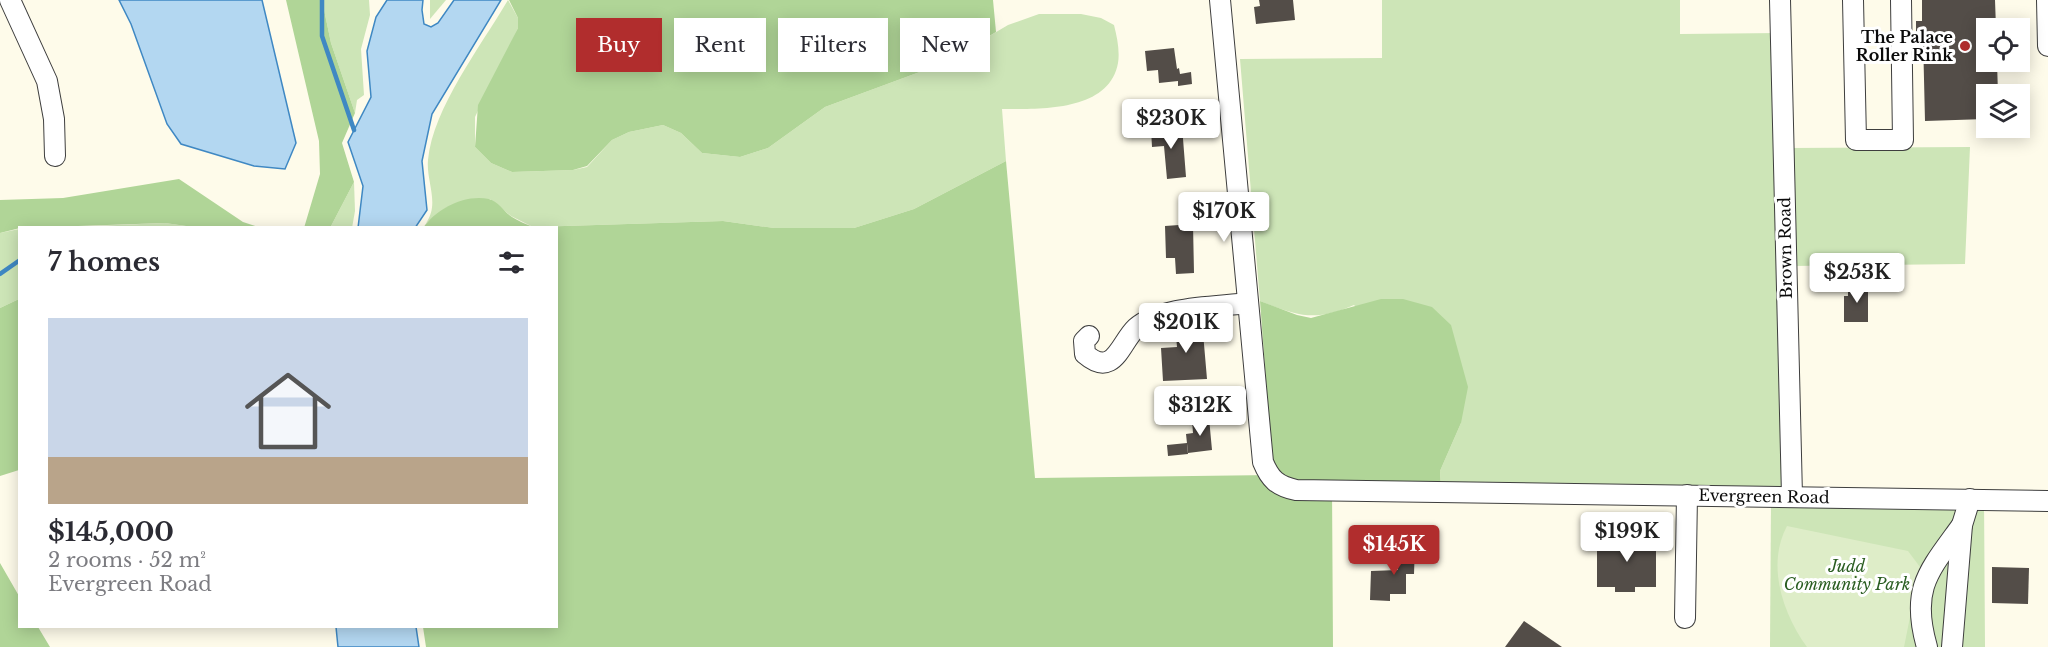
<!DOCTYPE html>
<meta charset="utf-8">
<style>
:root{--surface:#fff;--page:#f2f2f3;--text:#2b2b33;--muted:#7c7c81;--line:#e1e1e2;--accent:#b12d2d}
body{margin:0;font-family:"Libre Baskerville",serif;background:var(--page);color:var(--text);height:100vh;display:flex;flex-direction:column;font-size:22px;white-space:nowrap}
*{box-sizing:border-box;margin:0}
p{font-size:20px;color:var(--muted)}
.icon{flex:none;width:33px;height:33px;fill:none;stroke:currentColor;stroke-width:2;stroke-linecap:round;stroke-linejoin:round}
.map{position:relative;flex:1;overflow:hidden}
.details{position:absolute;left:18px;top:226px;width:540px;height:402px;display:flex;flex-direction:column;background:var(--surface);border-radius:0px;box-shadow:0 3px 15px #0003}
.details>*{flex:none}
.banner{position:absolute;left:576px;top:18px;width:570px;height:54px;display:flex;gap:12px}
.buttons{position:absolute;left:1976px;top:18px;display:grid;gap:12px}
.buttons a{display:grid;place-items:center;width:54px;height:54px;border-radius:0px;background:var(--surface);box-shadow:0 3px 15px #0003;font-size:30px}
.price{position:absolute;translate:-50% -51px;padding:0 14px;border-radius:6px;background:#fff;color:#222;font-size:20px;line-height:39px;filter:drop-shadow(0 2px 3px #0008)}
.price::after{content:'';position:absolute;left:50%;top:36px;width:18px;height:14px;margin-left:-9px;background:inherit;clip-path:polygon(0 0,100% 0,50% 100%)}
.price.active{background:var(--accent);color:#fff}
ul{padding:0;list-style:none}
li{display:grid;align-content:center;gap:12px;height:318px;padding:0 30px}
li+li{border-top:2px solid var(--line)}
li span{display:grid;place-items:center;height:186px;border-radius:0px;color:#555}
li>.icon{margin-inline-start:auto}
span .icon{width:108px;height:108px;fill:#fffc;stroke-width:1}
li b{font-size:26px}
h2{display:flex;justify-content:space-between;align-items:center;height:72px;padding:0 30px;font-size:26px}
.tag{padding:0 21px;border-radius:0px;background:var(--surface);box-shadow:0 3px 15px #0003;font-size:21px;line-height:54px}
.tag.active{background:var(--accent);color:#fff}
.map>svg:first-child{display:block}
</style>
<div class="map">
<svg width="2048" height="647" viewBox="0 0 2048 647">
<rect width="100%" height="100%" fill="#fefbea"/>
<g fill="#cde5b7">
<polygon points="322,0 369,0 370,15 361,49 364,95 357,100 355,113 331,43"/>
<polygon points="430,0 446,0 430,19"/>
<path d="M 508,0 L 518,18 L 518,28 L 475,117 L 475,147 L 491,163 L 512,172 L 573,170 L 587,167 L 612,140 L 629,132 L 663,125 L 681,133 L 702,153 L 740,157 L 768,148 L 825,107 L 944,63 L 1008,25 L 1039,14 L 1081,14 L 1101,18 L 1114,25 C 1117,37 1120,51 1118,63 C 1109,112 1040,109 1002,109 L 1006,161 L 914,209 L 854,228 L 774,228 L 723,221 L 533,227 L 511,216 L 490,199 L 447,207 L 426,223 C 440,203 426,182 428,160 C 433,108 481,46 508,0 Z"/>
<path d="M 1382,0 L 1680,0 L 1680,34 L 1787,33 L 1789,148 L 1970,147 L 1965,264 L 1792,266 L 1799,491 L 1984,496 L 1985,647 L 1955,647 L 1961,507 L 1441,488 L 1440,471 L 1461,423 L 1354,305 C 1315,322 1298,316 1260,301 L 1240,59 L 1382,58 Z"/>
<polygon points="354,182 355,211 352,228 330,228"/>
<polygon points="165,223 200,228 46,228"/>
<polygon points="19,229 19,299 0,308 0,233"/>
<polygon points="1771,502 1947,504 1955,510 1958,552 1948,647 1770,647"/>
</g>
<g fill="#b0d597">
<polygon points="286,0 322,0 331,43 355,113 342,143 354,182 330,228 304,228 320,174 319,141"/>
<polygon points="509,0 993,0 996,32 944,63 825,107 768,148 740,157 702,153 681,133 663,125 629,132 612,140 587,166 573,170 512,172 491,163 475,147 478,105 518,28 518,18"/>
<path d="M 1006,161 L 1035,478 L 1273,475 L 1260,301 L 1297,315 L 1311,318 L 1381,299 L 1403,299 L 1432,307 L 1451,325 L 1468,387 L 1461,423 L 1440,471 L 1441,488 L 1332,487 L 1333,647 L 426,647 L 423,627 L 556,627 L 556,228 L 423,228 C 437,208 465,194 489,199 C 499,202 504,212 512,217 C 518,221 526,224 533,227 L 723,221 L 774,228 L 854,228 L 914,209 Z"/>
<polygon points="179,179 243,222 261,228 200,228 165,223 20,228 0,233 0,200 63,198"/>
<polygon points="19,299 19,470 0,476 0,308"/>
<polygon points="0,563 19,596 20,627 38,627 50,647 0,647"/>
</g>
<path fill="#deedc8" d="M 1787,526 L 1908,551 L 1920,567 L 1904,647 L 1807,647 C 1783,614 1766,565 1787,526 Z"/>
<g fill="#b3d7f1" stroke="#3f88c3" stroke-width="1.5">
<polygon points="119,0 262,0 296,143 285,169 254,166 181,144 167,124 131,24"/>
<polygon points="387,0 423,0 422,10 424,24 431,27 438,23 454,0 501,0 432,114 422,161 427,210 415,228 358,228 363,186 348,142 371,97 367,51 376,17"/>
<polygon points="336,627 416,627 419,647 338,647"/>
</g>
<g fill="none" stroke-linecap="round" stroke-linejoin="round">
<g stroke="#3f88c3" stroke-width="4.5">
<polyline points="322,0 322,36 354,130"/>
<polyline points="0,274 20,260"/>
</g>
</g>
<g fill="#534d48">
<polygon points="1259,0 1293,0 1295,20 1256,24 1254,7 1260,6"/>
<polygon points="1922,0 1995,0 1996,28 1986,28 1986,62 1997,62 1998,94 1986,94 1986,119 1925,121 1923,37 1916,37 1916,21 1922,21"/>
<polygon points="1174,48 1177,69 1179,68 1180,74 1191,72 1192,84 1178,86 1178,81 1159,83 1158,70 1147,71 1145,51"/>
<polygon points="1182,126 1186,177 1167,179 1164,146 1152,147 1151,129"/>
<polygon points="1193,224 1194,273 1176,274 1175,258 1166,258 1165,226"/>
<polygon points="1848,284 1868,284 1868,322 1844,322 1844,296 1848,296"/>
<polygon points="1202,321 1207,379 1163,381 1161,348 1177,347 1175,324"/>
<polygon points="1209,418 1212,450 1188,453 1186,434 1193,433 1192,420"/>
<polygon points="1187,443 1188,454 1168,456 1167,445"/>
<polygon points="1615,535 1646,535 1646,540 1656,540 1656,587 1635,587 1635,592 1615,592 1615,587 1597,587 1597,540 1615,540"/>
<polygon points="1398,543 1415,544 1414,574 1406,574 1406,594 1390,594 1390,601 1370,600 1371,571 1398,570"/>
<polygon points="1992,567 2029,568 2028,604 1992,603"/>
<polygon points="1524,621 1562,647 1505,647"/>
</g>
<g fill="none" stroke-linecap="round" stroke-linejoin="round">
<g stroke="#3e3e3e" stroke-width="22">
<g id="minor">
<polyline points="10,0 47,81 54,119 55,156"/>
<path d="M 1220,0 L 1263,462 C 1270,479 1277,486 1296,490 L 2048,501"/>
<polyline points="1780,0 1792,496"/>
<polyline points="1853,0 1856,140 1903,140 1901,0"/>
<polyline points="2047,0 2048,46"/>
<path d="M 1089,336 L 1084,341 L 1085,354 C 1114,379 1120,343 1136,328 C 1161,306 1216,307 1248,303"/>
<polyline points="1685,618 1687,495"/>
<path d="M 1927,647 C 1910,588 1929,571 1962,525"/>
<polyline points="1952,647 1962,525 1970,499"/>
</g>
</g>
<use href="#minor" stroke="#fff" stroke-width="20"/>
</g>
<circle fill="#b12d2d" stroke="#fff" stroke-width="2" cx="1965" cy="46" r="6"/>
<g text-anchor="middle" stroke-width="6" stroke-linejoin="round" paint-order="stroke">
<g font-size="16" font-weight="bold" fill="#0b0b0b" stroke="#fff" text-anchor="end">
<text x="1953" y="43">The Palace<tspan x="1953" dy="18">Roller Rink</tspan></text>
</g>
<g font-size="16" fill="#0b0b0b" stroke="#fff">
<text transform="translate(1785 248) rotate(-91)" y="6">Brown Road</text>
<text transform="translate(1764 496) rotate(1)" y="6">Evergreen Road</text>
</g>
<g font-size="16" font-style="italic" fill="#2a5d21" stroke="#fff">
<text x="1847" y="572">Judd<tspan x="1847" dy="18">Community Park</tspan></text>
</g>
</g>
</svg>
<div class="buttons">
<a><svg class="icon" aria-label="locate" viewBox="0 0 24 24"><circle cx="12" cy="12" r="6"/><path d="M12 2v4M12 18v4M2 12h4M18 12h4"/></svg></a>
<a><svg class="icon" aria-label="layers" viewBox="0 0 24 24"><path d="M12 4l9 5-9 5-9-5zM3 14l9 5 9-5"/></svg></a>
</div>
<b class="price" style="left:1171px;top:150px">$230K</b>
<b class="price" style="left:1224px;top:243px">$170K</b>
<b class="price" style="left:1857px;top:304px">$253K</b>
<b class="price" style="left:1186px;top:354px">$201K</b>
<b class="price" style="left:1200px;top:437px">$312K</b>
<b class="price" style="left:1627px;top:563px">$199K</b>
<b class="price active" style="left:1394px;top:576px">$145K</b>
<div class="banner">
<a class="tag active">Buy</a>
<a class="tag">Rent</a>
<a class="tag">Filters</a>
<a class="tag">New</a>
</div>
<section class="details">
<h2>7 homes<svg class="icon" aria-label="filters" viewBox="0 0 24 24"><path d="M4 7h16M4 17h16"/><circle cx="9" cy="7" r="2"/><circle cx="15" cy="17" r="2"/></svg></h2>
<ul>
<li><span style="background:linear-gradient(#c9d6e8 75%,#b9a48a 0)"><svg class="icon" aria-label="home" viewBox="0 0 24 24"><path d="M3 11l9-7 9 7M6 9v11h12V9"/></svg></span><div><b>$145,000</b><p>2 rooms · 52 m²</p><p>Evergreen Road</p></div></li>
</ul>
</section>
</div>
